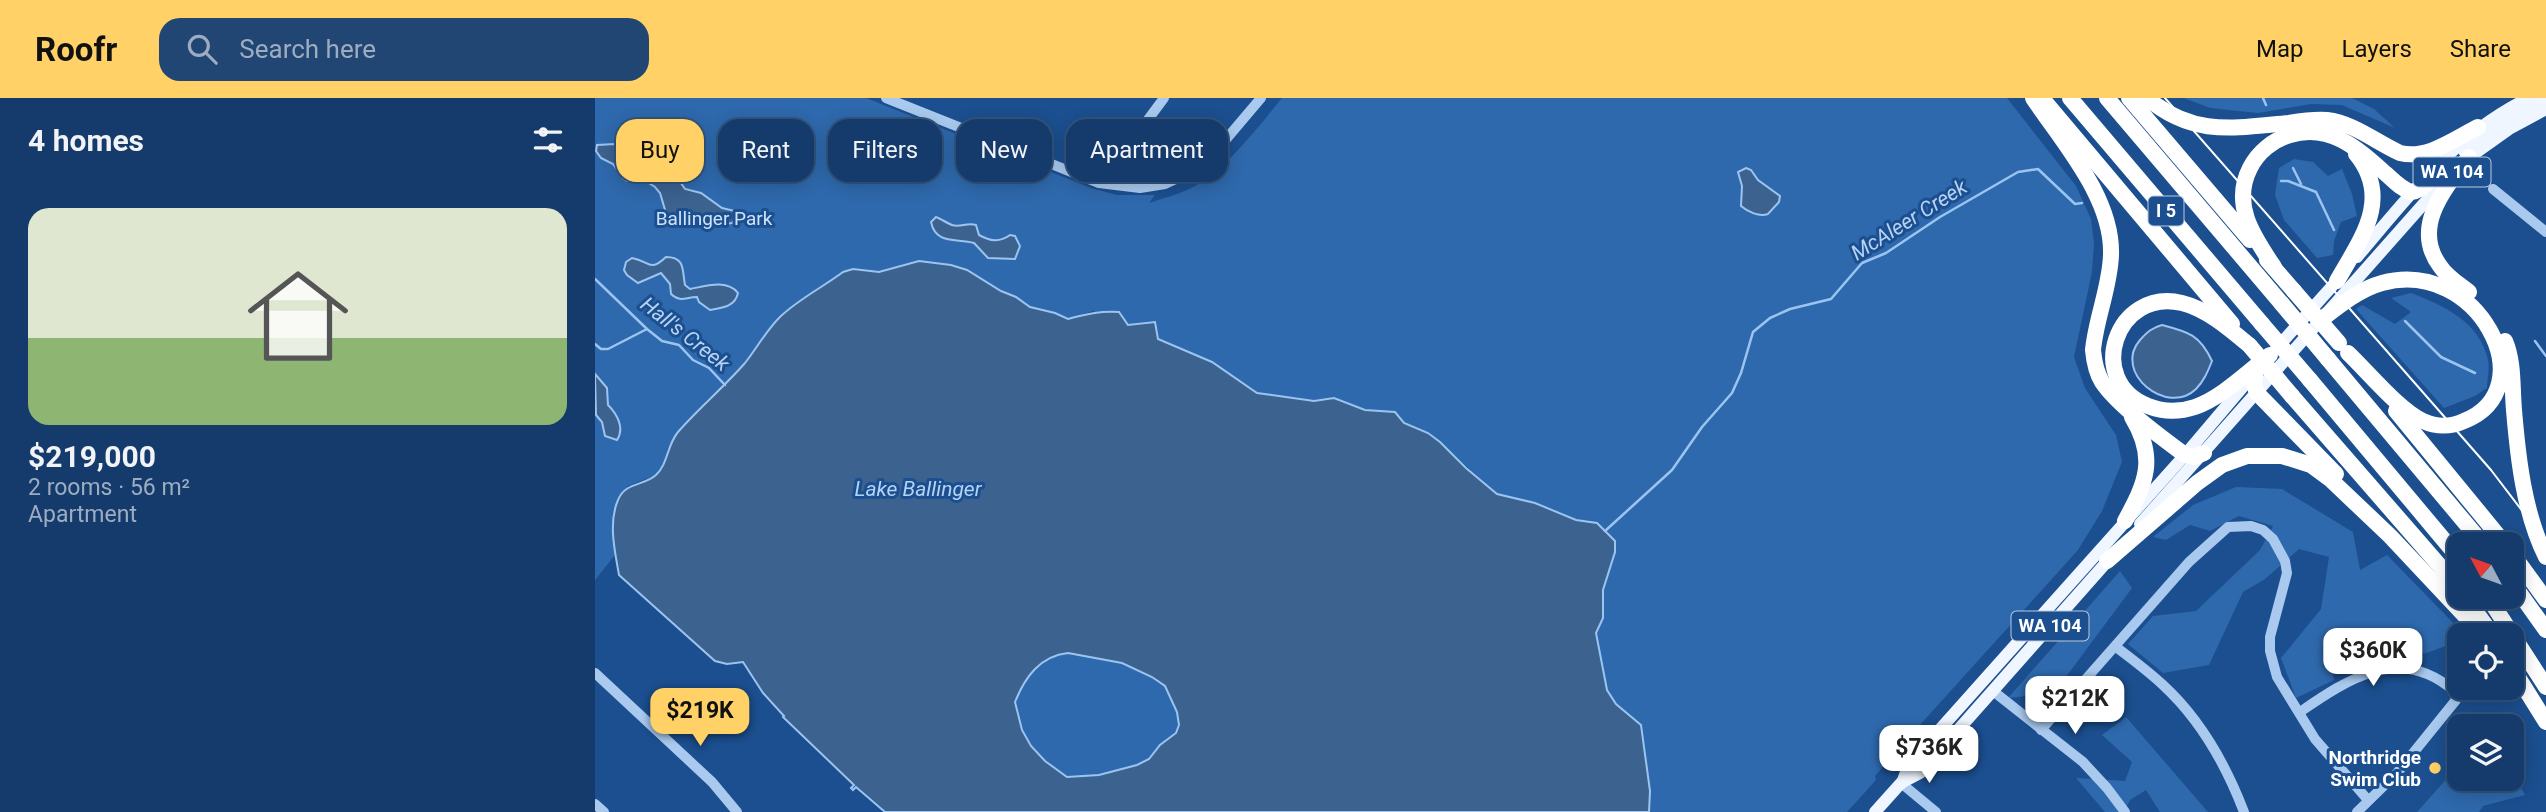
<!DOCTYPE html>
<meta charset="utf-8">
<style>
:root{--surface:#143b6b;--page:#214673;--text:#f1f3f6;--muted:#9dadc1;--line:#33557e;--accent:#ffd166}
body{margin:0;font-family:Roboto,sans-serif;background:var(--page);color:var(--text);height:100vh;display:flex;flex-direction:column;font-size:26px;white-space:nowrap}
*{box-sizing:border-box;margin:0}
p{font-size:23px;color:var(--muted)}
.icon{flex:none;width:38px;height:38px;fill:none;stroke:currentColor;stroke-width:2;stroke-linecap:round;stroke-linejoin:round}
.map{position:relative;flex:1;overflow:hidden}
.drawer{display:flex;flex-direction:column;background:var(--surface);width:595px}
.drawer>*{flex:none}
.top-card{position:absolute;left:21px;top:21px;width:665px;height:63px;display:flex;gap:14px}
.needle{width:46px;rotate:311deg}
.controls{position:absolute;left:1852px;top:434px;display:grid;gap:14px}
.controls a{display:grid;place-items:center;width:77px;height:77px;border-radius:14px;background:var(--surface);box-shadow:0 4px 18px #0003,0 0 0 2px var(--line);font-size:35px}
.price{position:absolute;translate:-50% -60px;padding:0 16px;border-radius:14px;background:#fff;color:#222;font-size:23px;line-height:46px;filter:drop-shadow(0 2px 4px #0008)}
.price::after{content:'';position:absolute;left:50%;top:42px;width:21px;height:16px;margin-left:-10px;background:inherit;clip-path:polygon(0 0,100% 0,50% 100%)}
.price.selected{background:var(--accent);color:#111}
ul{padding:0;list-style:none}
li{display:grid;align-content:center;gap:14px;height:371px;padding:0 28px}
li span{display:grid;place-items:center;height:217px;border-radius:21px;color:#555}
li>.icon{margin-inline-start:auto}
span .icon{width:126px;height:126px;fill:#fffc;stroke-width:1}
li b{font-size:30px}
h2{display:flex;justify-content:space-between;align-items:center;height:84px;padding:0 28px;font-size:30px}
.pill{padding:0 24px;border-radius:21px;background:var(--surface);box-shadow:0 4px 18px #0003,0 0 0 2px var(--line);font-size:24px;line-height:63px}
.pill.selected{background:var(--accent);color:#111}
header{display:flex;align-items:center;gap:42px;box-sizing:border-box;height:98px;padding:0 35px;background:var(--accent);color:#111}
header strong{font-size:33px}
nav{display:flex;gap:38px;margin-inline-start:auto;font-size:24px}
.search{width:490px;height:63px;background:var(--page);display:flex;align-items:center;gap:18px;box-sizing:border-box;padding:0 24px;border-radius:21px;color:var(--muted);font-size:26px}
main{display:flex;flex:1;min-height:0}
.map>svg:first-child{display:block}
</style>
<header>
<strong>Roofr</strong>
<div class="search"><svg class="icon" aria-label="search" viewBox="0 0 24 24"><circle cx="10" cy="10" r="6"/><path d="M15 15l6 6"/></svg>Search here</div>
<nav><a>Map</a><a>Layers</a><a>Share</a></nav>
</header>
<main>
<section class="drawer">
<h2>4 homes<svg class="icon" aria-label="filters" viewBox="0 0 24 24"><path d="M4 7h16M4 17h16"/><circle cx="9" cy="7" r="2"/><circle cx="15" cy="17" r="2"/></svg></h2>
<ul>
<li><span style="background:linear-gradient(#dfe7d0 60%,#8fb573 0)"><svg class="icon" aria-label="home" viewBox="0 0 24 24"><path d="M3 11l9-7 9 7M6 9v11h12V9"/></svg></span><div><b>$219,000</b><p>2 rooms · 56 m²</p><p>Apartment</p></div></li>
</ul>
</section>
<div class="map">
<svg width="1951" height="714" viewBox="0 0 1951 714">
<rect width="100%" height="100%" fill="#1b4f8f"/>
<g fill="#2e69ad">
<path d="M 0,0 L 271,0 L 496,90 L 522,97 L 560,97 L 554,105 C 569,100 586,96 600,88 C 633,69 663,29 687,0 L 1412,0 L 1481,88 L 1496,121 L 1499,145 L 1497,174 L 1479,259 L 1490,290 L 1521,337 L 1527,364 L 1507,413 L 1483,452 L 1305,649 L 1280,678 L 1281,682 L 1252,714 L 1054,714 L 1055,693 L 1046,628 L 1021,607 L 1012,592 L 1004,555 L 1001,535 L 1008,520 L 1008,492 L 1020,454 L 1002,425 L 981,422 L 902,396 L 857,355 L 780,313 L 770,312 L 739,300 L 719,303 L 662,295 L 565,245 L 560,224 L 533,227 L 498,213 L 473,221 L 460,215 L 435,209 L 421,199 L 406,193 L 372,172 L 324,163 L 284,174 L 258,171 L 248,174 L 187,217 L 152,262 L 130,287 L 112,302 L 73,350 L 69,365 L 61,377 L 33,388 L 19,417 L 20,457 L 0,482 Z"/>
<polygon points="1589,0 1757,0 1779,11 1800,30 1747,7 1716,6 1663,15 1615,10"/>
<polygon points="1699,61 1718,64 1733,78 1747,71 1757,96 1762,118 1746,124 1739,143 1738,157 1722,160 1689,122 1680,97 1684,70"/>
<path d="M 1816,195 C 1848,207 1885,224 1893,262 C 1895,270 1892,281 1892,290 L 1880,298 L 1849,310 L 1761,211 L 1767,207 L 1800,226 L 1816,214 L 1796,200 Z"/>
<polygon points="1641,389 1687,391 1758,434 1765,472 1792,457 1870,537 1864,537 1864,543 1829,556 1809,536 1760,534 1733,552 1739,582 1701,600 1686,560 1726,511 1734,459 1704,451 1670,481 1648,494 1614,567 1568,575 1533,546 1558,518 1601,513 1665,452 1678,428 1644,418 1615,433 1595,427 1571,442 1558,439 1598,407"/>
<polygon points="1525,473 1537,490 1459,595 1413,600"/>
<path d="M 473,555 L 527,565 L 557,579 L 570,588 L 582,614 L 584,627 L 581,635 L 565,647 L 554,661 L 542,667 L 504,677 L 472,679 L 450,663 L 436,648 L 427,632 L 420,604 C 430,579 445,558 473,555 Z"/>
<polygon points="1531,619 1613,714 1565,714 1551,692 1535,702 1529,714 1510,714 1481,680 1530,683 1537,664 1507,637"/>
<polygon points="1864,667 1864,681 1916,681 1916,673 1930,697 1888,708 1884,714 1822,714"/>
</g>
<g fill="#3c6290" stroke="#9cc4f0" stroke-width="2" fill-rule="evenodd">
<path d="M 20,46 L 39,49 C 43,56 44,65 50,70 C 67,82 74,65 90,91 L 106,95 L 127,110 L 140,113 L 142,120 L 137,125 L 130,126 L 120,121 L 87,116 L 81,119 L 76,119 L 71,115 L 65,95 L 60,89 L 49,82 L 32,83 L 28,80 L 18,66 L 6,60 L 1,53 L 2,47 Z"/>
<path d="M 1151,70 L 1156,72 L 1163,82 L 1185,98 L 1184,104 L 1173,116 C 1164,119 1153,114 1146,108 L 1147,88 L 1143,74 Z"/>
<path d="M 341,119 C 346,121 352,125 357,127 C 365,130 372,124 381,127 L 384,137 C 395,143 404,145 415,137 L 420,138 L 425,148 L 420,161 L 393,160 L 379,145 C 361,140 341,147 336,124 Z"/>
<path d="M 71,159 C 91,159 87,173 90,187 L 95,191 C 111,188 132,181 143,195 C 140,209 127,210 115,212 L 104,204 L 102,199 C 90,199 86,205 76,196 L 75,186 L 66,175 L 43,185 L 32,177 L 29,172 L 31,164 L 37,160 C 55,163 54,175 71,159 Z"/>
<path d="M 324,163 L 356,167 L 372,172 L 406,193 L 421,199 L 435,209 L 460,215 L 473,221 C 491,216 505,213 524,214 L 533,227 L 560,224 L 563,241 L 617,264 L 662,295 L 719,303 L 739,300 L 770,312 L 800,314 L 809,325 L 833,335 L 845,344 L 871,370 L 902,396 L 940,405 L 981,422 L 1002,425 L 1020,443 L 1020,454 L 1008,492 L 1008,520 L 1001,535 L 1012,592 L 1021,606 L 1046,627 L 1055,693 L 1054,714 L 290,714 L 261,689 L 258,692 L 256,690 L 259,687 L 188,619 L 189,618 L 168,595 L 148,564 L 132,566 L 120,563 L 24,477 C 20,454 13,425 23,402 C 30,384 49,388 61,377 C 73,366 72,347 83,334 C 104,310 129,289 150,265 C 162,250 172,231 186,218 C 204,201 228,189 248,174 L 258,171 L 284,174 ZM 473,555 L 527,565 L 557,579 L 570,588 L 582,614 L 584,627 L 581,635 L 565,647 L 554,661 L 542,667 L 504,677 L 472,679 L 450,663 L 436,648 L 427,632 L 420,604 C 430,579 445,558 473,555 Z"/>
<path d="M 1567,227 C 1594,234 1605,237 1617,263 C 1613,273 1609,283 1601,291 C 1572,319 1517,274 1545,242 C 1553,233 1557,230 1567,227 Z"/>
<path d="M 0,276 L 12,290 L 13,307 C 22,316 30,330 22,342 L 10,338 L 7,324 L 1,317 Z"/>
</g>
<g fill="none" stroke-linecap="round" stroke-linejoin="round">
<g stroke="#9cc4f0" stroke-width="2.5">
<polyline points="1668,0 1671,7"/>
<polyline points="1698,70 1706,86"/>
<polyline points="1686,83 1693,83 1721,94 1739,132"/>
<polyline points="0,181 52,231 67,243 84,247 98,262 114,270 130,287"/>
<polyline points="1810,223 1846,259 1880,275"/>
<polyline points="1940,243 1951,258"/>
<polyline points="0,246 6,251 13,251 52,231"/>
<polyline points="1010,433 1077,372 1107,329 1137,295 1146,275 1158,234 1175,220 1195,211 1236,201 1267,165 1291,155 1345,119 1423,74 1443,71 1480,106 1487,105"/>
</g>
<g stroke="#a9c9ee" stroke-width="10">
<polyline points="291,0 504,85 545,90 570,86 600,72 616,59 666,0"/>
<polyline points="549,27 569,0"/>
<polyline points="1898,91 1951,134"/>
<path d="M 1521,549 C 1537,561 1553,573 1568,587 C 1605,621 1631,667 1649,714"/>
<polyline points="0,575 117,684 142,714"/>
<polyline points="1398,593 1488,664 1512,690 1530,714"/>
<path d="M 1705,614 C 1753,581 1805,546 1859,593 L 1861,602 L 1802,675 L 1762,714"/>
<polyline points="1446,632 1594,464 1633,429 1656,428 1668,432 1678,441 1690,463 1692,475 1675,539 1675,553 1682,579 1720,641 1773,702"/>
<polyline points="1306,685 1341,714"/>
<polyline points="0,706 9,714"/>
</g>
<g stroke="#f0f6ff" stroke-width="12">
<polyline points="1869,53 1914,21 1951,1"/>
<polyline points="1869,63 1914,31 1951,11"/>
<path d="M 1762,159 C 1813,99 1861,35 1934,0"/>
<polyline points="1681,251 1748,176"/>
<polyline points="1545,426 1855,76"/>
<polyline points="1307,685 1314,666 1590,357 1657,278"/>
<polyline points="1280,714 1306,685 1325,675 1517,458"/>
</g>
<g stroke="#fff" stroke-width="16">
<path d="M 1438,0 C 1468,45 1518,100 1516,157 C 1515,189 1501,220 1498,252 C 1499,263 1501,274 1507,284 C 1522,307 1567,340 1590,357 L 1599,359 L 1609,355"/>
<polyline points="1475,0 1667,226"/>
<polyline points="1512,0 1687,206"/>
<polyline points="1534,0 1655,142"/>
<path d="M 1552,0 C 1598,39 1639,30 1694,25 C 1706,23 1719,21 1732,22 C 1758,25 1781,44 1805,55 C 1832,62 1859,41 1883,29"/>
<polyline points="1451,5 1637,226"/>
<path d="M 1874,59 C 1850,90 1816,129 1845,168 C 1852,179 1864,186 1874,194"/>
<polyline points="1672,162 1699,193"/>
<path d="M 1679,169 C 1659,139 1636,107 1655,70 C 1663,54 1678,42 1695,37 C 1735,25 1763,51 1790,75 C 1798,82 1806,91 1816,94 C 1828,93 1832,82 1842,78"/>
<path d="M 1742,183 C 1765,142 1798,101 1761,56"/>
<path d="M 1727,221 C 1745,207 1765,191 1787,185 C 1883,159 1951,291 1869,323 C 1856,329 1841,329 1828,323 C 1805,313 1772,273 1753,255"/>
<path d="M 1910,243 C 1919,264 1917,289 1919,312 C 1923,360 1929,415 1951,459"/>
<path d="M 1655,248 C 1636,232 1612,211 1587,205 C 1521,189 1489,283 1553,308 C 1568,314 1585,314 1600,309 C 1628,299 1652,274 1675,257"/>
<polyline points="1733,261 1888,446"/>
<polyline points="1661,272 1659,286 1662,295 1741,376"/>
<polyline points="1715,282 1864,460"/>
<polyline points="1697,298 1864,490"/>
<polyline points="1801,313 1910,446"/>
<path d="M 1530,423 C 1551,385 1562,360 1537,319"/>
<polyline points="1916,454 1951,502"/>
<polyline points="1512,463 1602,385 1627,367 1652,358 1687,358 1716,367 1735,381 1795,438 1888,537"/>
<polyline points="1916,483 1951,532"/>
<polyline points="1870,499 1891,528"/>
<polyline points="1893,499 1951,589"/>
<polyline points="1916,568 1951,624"/>
</g>
<polyline stroke="#fff" stroke-width="2" points="1570,0 1896,372 1951,444"/>
<g stroke="#fff" stroke-width="16">
<polyline points="1699,193 1744,245"/>
<polyline points="1687,206 1733,261"/>
<polyline points="1667,226 1715,282"/>
<polyline points="1655,248 1697,298"/>
</g>
</g>
<circle fill="#ffd166" stroke="#1b4f8f" stroke-width="2.5" cx="1840" cy="670" r="7"/>
<g text-anchor="middle" stroke-width="6" stroke-linejoin="round" paint-order="stroke">
<g fill="#1b4f8f" stroke="#bbcadd" stroke-width="2">
<rect x="1818.5" y="59.5" width="77" height="29" rx="5"/>
<rect x="1553.5" y="98.5" width="35" height="29" rx="5"/>
<rect x="1416.5" y="513.5" width="77" height="29" rx="5"/>
</g>
<g font-size="18" font-weight="bold" fill="#fff">
<text x="1857" y="80">WA 104</text>
<text x="1571" y="119">I 5</text>
<text x="1455" y="534">WA 104</text>
</g>
<g font-size="19" fill="#cfe3fa" stroke="#1b4f8f">
<text x="119" y="127">Ballinger Park</text>
</g>
<g font-size="19" font-weight="bold" fill="#fff" stroke="#1b4f8f" text-anchor="end">
<text x="1826" y="666">Northridge<tspan x="1826" dy="22">Swim Club</tspan></text>
</g>
<g font-size="21" font-style="italic" fill="#b5d3f5" stroke="#1b4f8f">
<text transform="translate(1314 122) rotate(-32)" y="7">McAleer Creek</text>
<text transform="translate(90 236) rotate(38)" y="7">Hall's Creek</text>
<text x="323" y="398">Lake Ballinger</text>
</g>
</g>
</svg>
<div class="controls">
<a><svg class="needle" viewBox="-14 -14 28 28"><path d="M0-13l5 13h-10z" fill="#e53935"/><path d="M0 13l5-13h-10z" fill="#9dadc1"/></svg></a>
<a><svg class="icon" aria-label="locate" viewBox="0 0 24 24"><circle cx="12" cy="12" r="6"/><path d="M12 2v4M12 18v4M2 12h4M18 12h4"/></svg></a>
<a><svg class="icon" aria-label="layers" viewBox="0 0 24 24"><path d="M12 4l9 5-9 5-9-5zM3 14l9 5 9-5"/></svg></a>
</div>
<b class="price" style="left:1778px;top:590px">$360K</b>
<b class="price" style="left:1480px;top:638px">$212K</b>
<b class="price selected" style="left:105px;top:650px">$219K</b>
<b class="price" style="left:1334px;top:687px">$736K</b>
<div class="top-card">
<a class="pill selected">Buy</a>
<a class="pill">Rent</a>
<a class="pill">Filters</a>
<a class="pill">New</a>
<a class="pill">Apartment</a>
</div>
</div>
</main>
